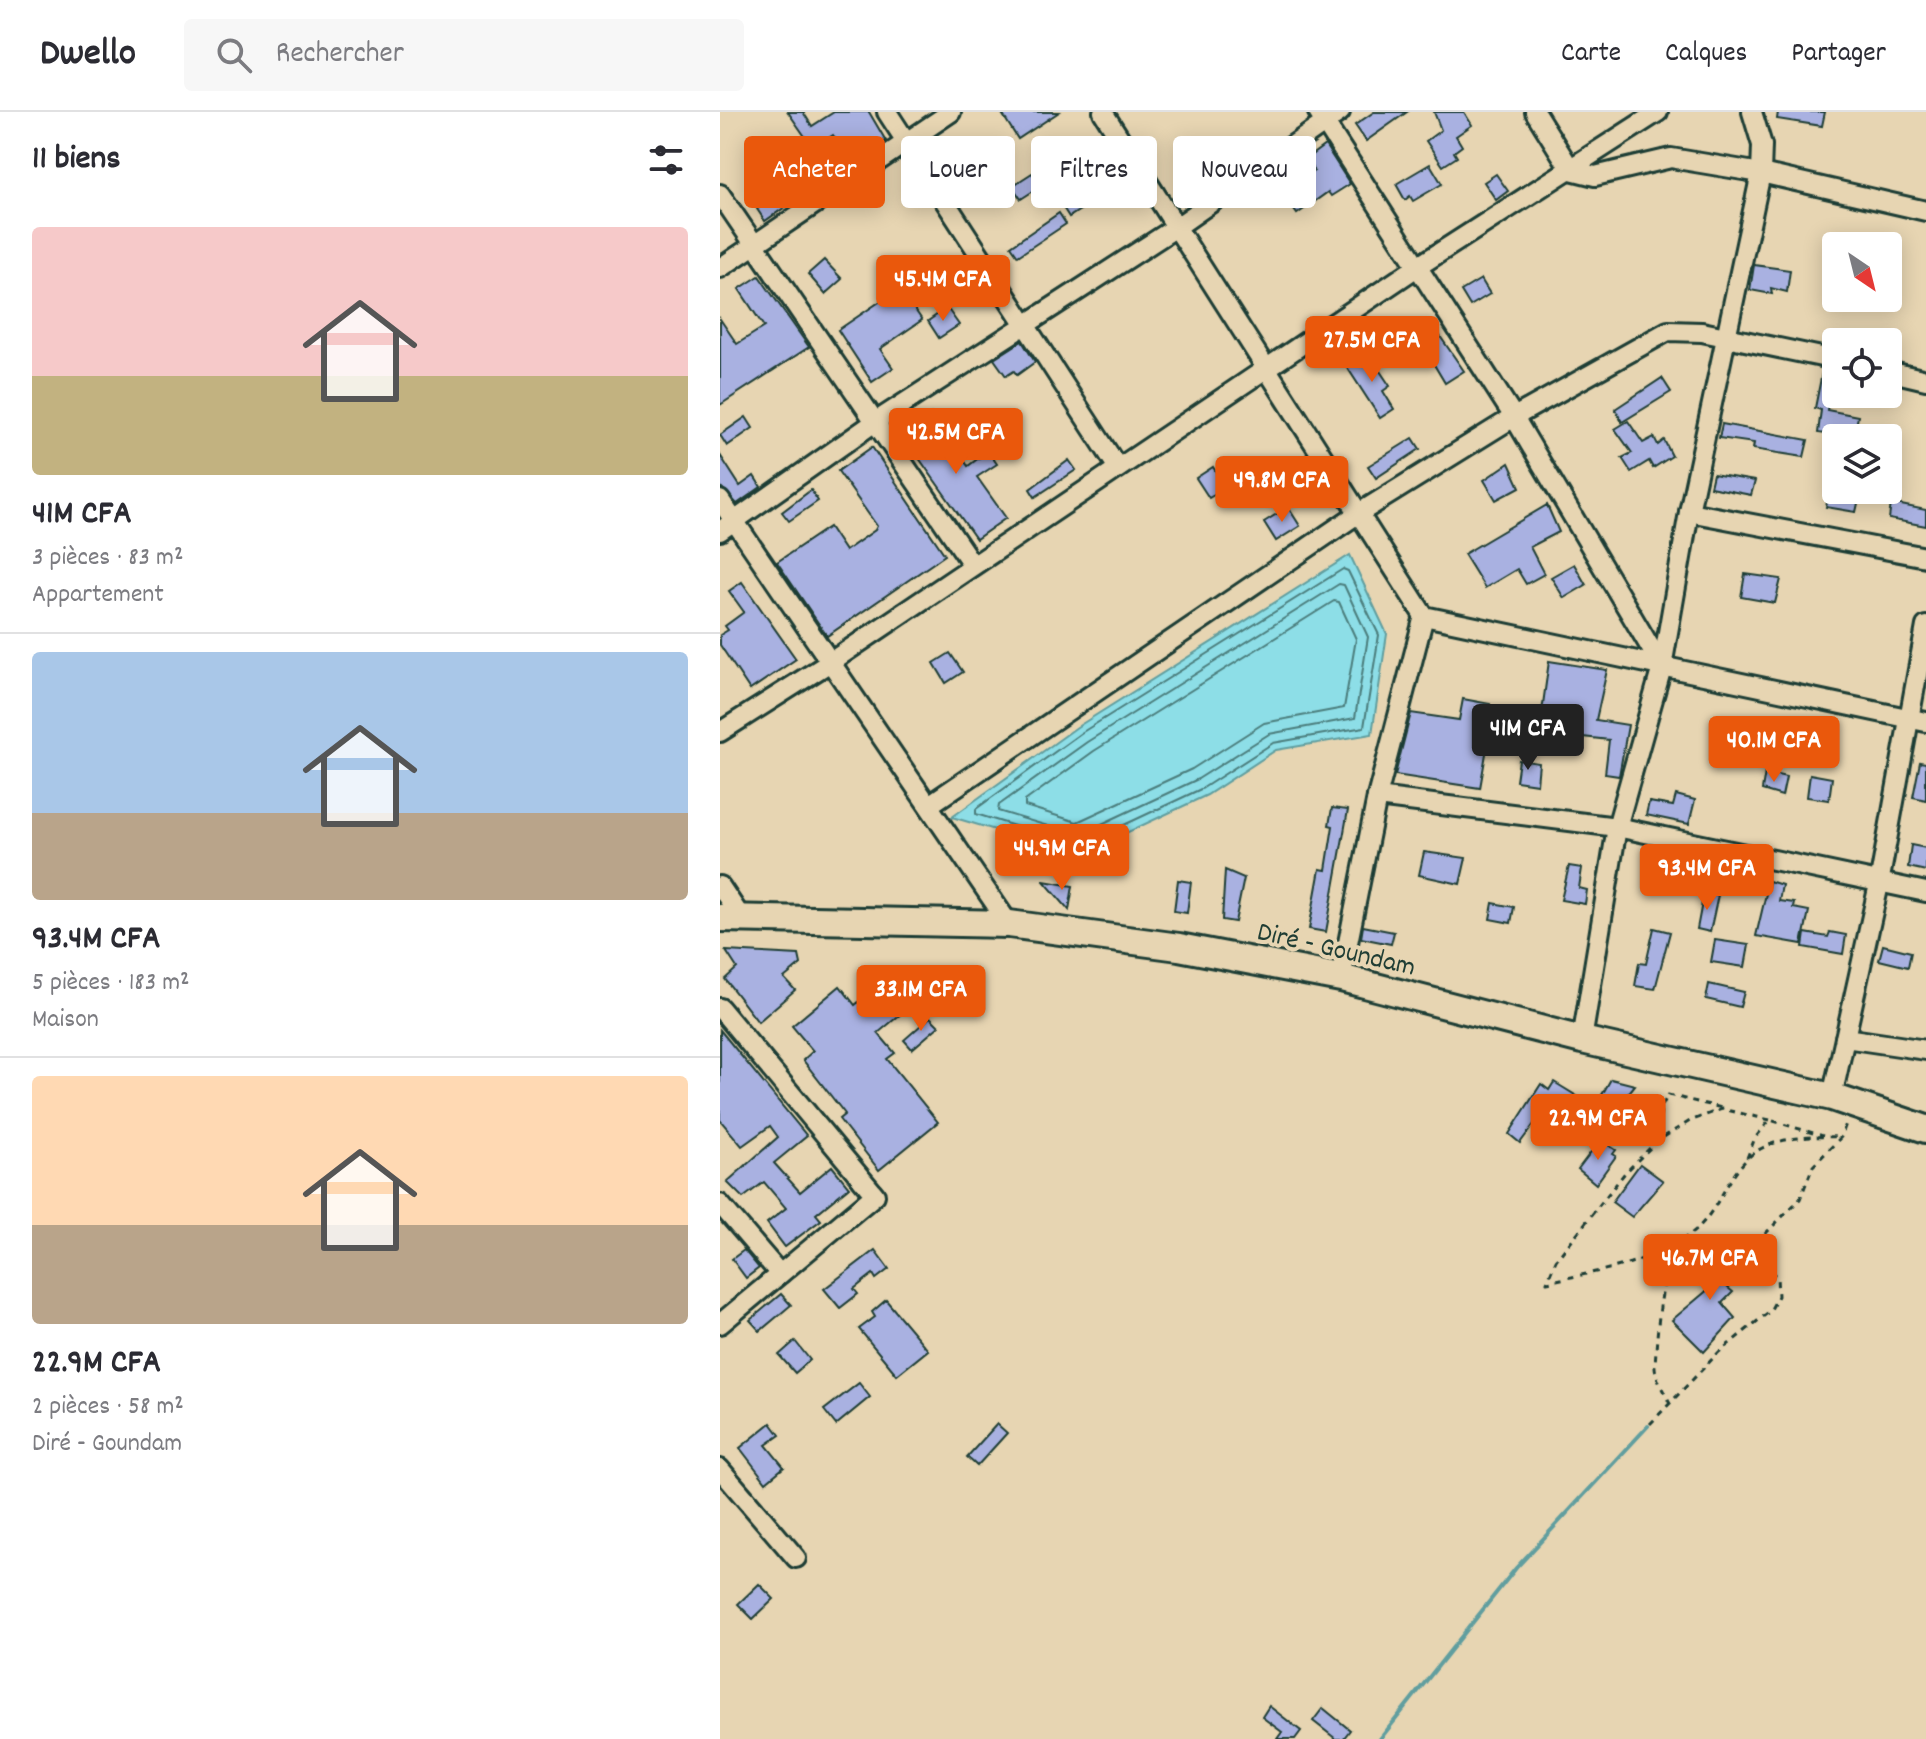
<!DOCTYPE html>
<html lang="fr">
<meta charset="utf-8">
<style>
:root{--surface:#fff;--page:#f7f7f7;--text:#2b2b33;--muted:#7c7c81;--line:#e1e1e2;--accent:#ea580c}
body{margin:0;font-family:Dekko,sans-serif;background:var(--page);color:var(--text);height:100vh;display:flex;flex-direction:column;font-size:30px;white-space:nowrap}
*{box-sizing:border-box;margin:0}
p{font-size:26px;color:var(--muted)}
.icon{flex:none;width:44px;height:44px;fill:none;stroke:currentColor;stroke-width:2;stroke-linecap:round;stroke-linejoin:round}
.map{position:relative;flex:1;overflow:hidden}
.details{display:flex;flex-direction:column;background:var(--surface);width:720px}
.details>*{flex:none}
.top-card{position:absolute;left:24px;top:24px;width:760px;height:72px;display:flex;gap:16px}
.needle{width:52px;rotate:145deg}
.fabs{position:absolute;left:1102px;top:120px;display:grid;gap:16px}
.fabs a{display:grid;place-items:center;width:80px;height:80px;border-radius:8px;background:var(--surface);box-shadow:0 4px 20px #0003;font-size:40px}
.price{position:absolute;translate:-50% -68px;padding:0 18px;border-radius:8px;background:var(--accent);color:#fff;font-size:26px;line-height:52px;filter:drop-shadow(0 2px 4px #0008)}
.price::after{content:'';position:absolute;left:50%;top:48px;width:24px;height:18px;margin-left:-12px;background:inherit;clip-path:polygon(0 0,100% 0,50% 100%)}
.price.selected{background:#222;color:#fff}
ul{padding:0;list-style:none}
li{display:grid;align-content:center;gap:16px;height:424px;padding:0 32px}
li+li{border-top:2px solid var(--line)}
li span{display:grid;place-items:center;height:248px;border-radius:8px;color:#555}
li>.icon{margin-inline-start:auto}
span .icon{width:144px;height:144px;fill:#fffc;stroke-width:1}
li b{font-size:34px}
h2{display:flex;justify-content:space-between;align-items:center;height:96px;padding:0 32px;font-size:34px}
.pill{padding:0 28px;border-radius:8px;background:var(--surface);box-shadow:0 4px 20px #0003;font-size:28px;line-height:72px}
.pill.selected{background:var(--accent);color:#fff}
header{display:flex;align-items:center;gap:48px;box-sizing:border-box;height:112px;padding:0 40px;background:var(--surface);border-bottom:2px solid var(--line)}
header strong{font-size:38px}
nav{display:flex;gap:44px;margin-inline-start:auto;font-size:28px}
.search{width:560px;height:72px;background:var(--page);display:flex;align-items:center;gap:20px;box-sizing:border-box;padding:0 28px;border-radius:8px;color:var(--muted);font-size:30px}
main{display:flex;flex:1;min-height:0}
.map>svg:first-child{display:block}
</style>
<header>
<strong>Dwello</strong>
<div class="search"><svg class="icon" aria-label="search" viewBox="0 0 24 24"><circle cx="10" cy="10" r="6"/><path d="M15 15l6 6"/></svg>Rechercher</div>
<nav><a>Carte</a><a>Calques</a><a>Partager</a></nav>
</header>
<main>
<section class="details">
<h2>11 biens<svg class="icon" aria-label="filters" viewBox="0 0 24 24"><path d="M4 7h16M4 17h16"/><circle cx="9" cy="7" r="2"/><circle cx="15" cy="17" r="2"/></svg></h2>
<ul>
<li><span style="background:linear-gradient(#f6c9c9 60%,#c2b280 0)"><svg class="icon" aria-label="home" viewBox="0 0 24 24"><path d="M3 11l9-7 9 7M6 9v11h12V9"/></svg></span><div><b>41M CFA</b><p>3 pièces · 83 m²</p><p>Appartement</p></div></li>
<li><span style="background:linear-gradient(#a9c7e8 65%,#b9a48a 0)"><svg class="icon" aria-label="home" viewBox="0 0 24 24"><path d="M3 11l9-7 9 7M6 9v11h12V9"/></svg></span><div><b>93.4M CFA</b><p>5 pièces · 183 m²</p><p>Maison</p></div></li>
<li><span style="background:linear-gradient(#ffd9b3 60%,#b9a48a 0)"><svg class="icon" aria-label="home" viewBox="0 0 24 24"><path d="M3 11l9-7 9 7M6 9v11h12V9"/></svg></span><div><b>22.9M CFA</b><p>2 pièces · 58 m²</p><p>Diré - Goundam</p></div></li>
</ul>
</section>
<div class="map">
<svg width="1206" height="1627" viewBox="0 0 1206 1627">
<rect width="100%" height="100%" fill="#e7d5b2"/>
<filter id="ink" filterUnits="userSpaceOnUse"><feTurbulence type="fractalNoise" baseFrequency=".0125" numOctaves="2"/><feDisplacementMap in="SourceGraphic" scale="16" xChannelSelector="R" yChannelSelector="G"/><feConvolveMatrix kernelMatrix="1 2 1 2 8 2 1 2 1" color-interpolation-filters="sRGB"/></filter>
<g filter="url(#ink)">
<polygon fill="#8ddee7" stroke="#619e9f" stroke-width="2" points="630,443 667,522 652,622 556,638 487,683 359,743 232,705 357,615"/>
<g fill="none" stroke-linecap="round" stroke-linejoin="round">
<g stroke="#4b7d7c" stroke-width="2">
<polygon points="623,457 628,459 659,523 644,615 553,631 483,676 359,734 256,702 256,697 361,621"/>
<polygon points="619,472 624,473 648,525 635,606 549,622 478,667 358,723 278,699 279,693 367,630"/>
<polygon points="614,489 619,490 636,527 624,596 544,611 472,657 357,710 305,694 305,689 374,639"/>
</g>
<polyline stroke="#619e9f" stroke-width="4" points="660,1627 796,1456 928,1314"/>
</g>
<g fill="#a9b1e1" stroke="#1f3d34" stroke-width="2">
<polygon points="68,0 83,0 92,14 114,0 149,0 166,29 132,51 113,23 93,36"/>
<polygon points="281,0 339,0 298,27"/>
<polygon points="654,0 687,0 646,29 635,13"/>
<polygon points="714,0 744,0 752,13 736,24 742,34 734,40 737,45 723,54 706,29 721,18"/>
<polygon points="1058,0 1105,0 1102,14 1057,7"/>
<polygon points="389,32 406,58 390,69 373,42"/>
<polygon points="605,33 630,72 611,84 608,80 577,102 562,81 594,59 586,47"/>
<polygon points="710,52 722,72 693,89 690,84 685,88 676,72"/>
<polygon points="101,53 110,66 90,79 81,66"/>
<polygon points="312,61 321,74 301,87 292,74"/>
<polygon points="776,62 788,79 776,88 764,70"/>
<polygon points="378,72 385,82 349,105 342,94"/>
<polygon points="60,82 68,93 45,109 37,97"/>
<polygon points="339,101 346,112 298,144 291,134"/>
<polygon points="104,148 122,167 105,182 88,162"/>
<polygon points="1034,153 1070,158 1067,180 1051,176 1052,182 1030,178"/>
<polygon points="39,164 89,235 0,293 0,207 17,232 44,215 19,177"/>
<polygon points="761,167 770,182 750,194 741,179"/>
<polygon points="180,176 202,208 160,237 173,256 152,270 118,218"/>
<polygon points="227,196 239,213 219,226 208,209"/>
<polygon points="713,214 744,259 725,271 697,224"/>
<polygon points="302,229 315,250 297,263 294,259 286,264 274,247"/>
<polygon points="648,241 670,274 663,279 674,297 660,306 627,255"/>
<polygon points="1102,261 1113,263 1107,298 1138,304 1134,326 1098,321 1101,298 1095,296"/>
<polygon points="942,266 951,280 902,310 895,297"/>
<polygon points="211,302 248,354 268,339 277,352 257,365 286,406 256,427 182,322"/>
<polygon points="26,305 33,316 7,334 0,323"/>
<polygon points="908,309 923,331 934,325 938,333 944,328 952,344 933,356 929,349 911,360 902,346 912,341 895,317"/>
<polygon points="1002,312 1088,328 1084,345 1033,337 1034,331 999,326"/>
<polygon points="693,326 700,337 656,366 648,354"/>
<polygon points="152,335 225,443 107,524 57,450 109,415 125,439 155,418 157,414 118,359"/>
<polygon points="0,343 20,374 34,364 41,375 17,392 0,374"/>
<polygon points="349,348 356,358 315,385 310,377"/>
<polygon points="789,351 800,375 776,388 764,368"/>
<polygon points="493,355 498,363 507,358 515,370 489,386 476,366"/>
<polygon points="993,362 1035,369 1031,383 990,375"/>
<polygon points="91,378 98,389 69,409 62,400"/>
<polygon points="1110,378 1141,378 1136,400 1106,395"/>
<polygon points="1171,391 1206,398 1206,414 1169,407"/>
<polygon points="827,393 839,420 810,435 824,462 806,472 797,457 765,476 744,442"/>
<polygon points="568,395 580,414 556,429 544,410"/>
<polygon points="854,452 866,473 844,486 831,465"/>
<polygon points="1025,462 1061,467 1055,491 1021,485"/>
<polygon points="22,470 76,547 30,578 0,533 0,523 8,518 5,514 24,500 9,479"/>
<polygon points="230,541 243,560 226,571 214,551"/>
<polygon points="829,549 887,558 876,608 908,613 899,664 885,662 889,628 835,622 836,619 820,614"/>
<polygon points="743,587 770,592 766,613 771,613 760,676 675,663 691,601 739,608"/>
<polygon points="799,648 819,651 817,672 796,669"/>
<polygon points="1200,650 1206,651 1206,688 1193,685"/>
<polygon points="1045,660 1066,665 1062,684 1042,678"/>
<polygon points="1090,662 1112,666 1109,688 1087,685"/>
<polygon points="956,683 975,688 969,712 926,703 929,690 953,694"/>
<polygon points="612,696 628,698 606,820 589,817 600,757 606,758 613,714 609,713"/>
<polygon points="1191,733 1206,736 1206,759 1188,755"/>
<polygon points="704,740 746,746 740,772 699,763"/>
<polygon points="849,754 862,756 859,776 867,778 865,792 841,788"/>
<polygon points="505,758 524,766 515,810 502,808"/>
<polygon points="458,768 471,770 467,801 454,799"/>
<polygon points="324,769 353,774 349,798"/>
<polygon points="1049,769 1062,773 1059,789 1074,791 1073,796 1089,799 1082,832 1036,824"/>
<polygon points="984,780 998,783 990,820 977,817"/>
<polygon points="773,791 794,795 791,811 770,807"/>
<polygon points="643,814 674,820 671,832 641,826"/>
<polygon points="934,816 950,820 935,877 915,874 919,851 926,852"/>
<polygon points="1110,820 1126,823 1123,842 1083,835 1085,821 1108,825"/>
<polygon points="995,828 1029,833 1025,855 991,850"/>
<polygon points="1163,833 1191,840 1188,855 1159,848"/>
<polygon points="6,839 79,843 81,852 64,866 75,878 38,910 5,867 17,856"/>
<polygon points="171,863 194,891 158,921 175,941 167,947 218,1010 159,1058 119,1007 125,1002 83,948 93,939 72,914 120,874 135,893"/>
<polygon points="989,872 1024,880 1020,895 986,887"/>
<polygon points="210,905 219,914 192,937 184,928"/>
<polygon points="0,918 87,1024 54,1051 80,1080 112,1054 129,1075 96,1102 101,1108 65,1135 47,1111 66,1096 44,1070 23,1086 7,1070 58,1025 50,1014 22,1034 0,1008"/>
<polygon points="891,967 915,973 874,1024 826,996 800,1031 789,1022 821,972 829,978 834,970 875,995"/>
<polygon points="880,1028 896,1038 893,1042 896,1044 876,1072 858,1057"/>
<polygon points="920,1052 943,1069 912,1105 892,1090"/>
<polygon points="24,1138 39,1156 26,1166 12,1147"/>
<polygon points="155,1138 169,1157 156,1167 153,1162 134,1177 138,1182 120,1196 104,1177"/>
<polygon points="976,1138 1000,1164 1020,1141 1031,1151 1008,1176 1013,1180 1002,1191 1015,1206 984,1240 952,1208 990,1176 990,1172 968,1150"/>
<polygon points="61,1182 71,1193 40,1219 30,1208"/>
<polygon points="166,1188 208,1238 177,1263 139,1217 155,1205 152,1200"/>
<polygon points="75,1229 90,1248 75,1261 59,1243"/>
<polygon points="139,1271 150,1285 116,1313 104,1298"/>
<polygon points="51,1311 60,1323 46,1333 64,1355 46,1370 20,1336"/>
<polygon points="277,1312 287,1321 257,1354 247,1345"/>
<polygon points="39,1472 54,1487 33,1507 18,1492"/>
<polygon points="549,1594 581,1619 575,1627 557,1627 562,1620 542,1605"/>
<polygon points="603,1596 630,1618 623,1627 616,1627 593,1609"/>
</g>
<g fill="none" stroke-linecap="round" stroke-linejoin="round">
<g stroke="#1f3d34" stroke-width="24">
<g id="minor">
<polyline points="167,0 398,356"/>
<polyline points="383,0 704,504 1206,610"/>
<polyline points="598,0 794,305 942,555"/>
<polyline points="815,0 851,58 875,64 951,46 1041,61 1206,99"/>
<polyline points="0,82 252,452"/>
<polyline points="0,156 231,0"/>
<polyline points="1168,259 1206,268"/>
<polyline points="0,388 289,812"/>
<polyline points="969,400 1206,445"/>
<polyline points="0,419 155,310 458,114 620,0"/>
<polyline points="0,620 112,549 697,155 938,0"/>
<polyline points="657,685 897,715 1206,780"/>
<polyline points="209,693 636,403 794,305 948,219 982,220 1116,248"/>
<polyline points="0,774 22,807"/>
<polyline points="621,866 657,685 704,504"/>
<polyline points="0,896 155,1083 0,1212"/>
<polyline points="1125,926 1206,938"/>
<polyline points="862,928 897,715 942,555 969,400 1041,61 1042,33 1032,0"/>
<polyline points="1112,985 1159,772 1206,514"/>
<polyline points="0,1092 60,1162"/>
<polyline points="0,1357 76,1446"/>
</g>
</g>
<g stroke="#1f3d34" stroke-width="32">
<polyline id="secondary" points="0,806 289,812 459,835 621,866 862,928 1112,985 1206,1017"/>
</g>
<g stroke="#1f3d34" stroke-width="3" stroke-dasharray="6 6" stroke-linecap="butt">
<path d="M 1050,1008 L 1002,997 L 970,1009 L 937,1029 L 904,1062 L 836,1148 L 827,1170 C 874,1160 932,1152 972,1121 C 997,1101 1005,1069 1027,1047 C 1049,1024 1092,1024 1121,1025"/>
<polyline points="937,1029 941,996 948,983 1002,996"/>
<polyline points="1027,1046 1035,1026 1050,1008 1103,1024"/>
<path d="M 950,1292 C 945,1281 934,1265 935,1252 C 938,1212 940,1167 957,1131"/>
<polyline points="930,1312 999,1240 1050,1199 1058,1184 1057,1165 1028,1139 1080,1087 1093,1054 1121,1025 1127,1009"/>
</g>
<use href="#minor" stroke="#e7d5b2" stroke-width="18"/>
<use href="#secondary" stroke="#e7d5b2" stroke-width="26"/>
</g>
</g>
<g text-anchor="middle" stroke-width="8" stroke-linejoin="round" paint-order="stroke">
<g font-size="28" fill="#1f3d34" stroke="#e7d5b2">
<text transform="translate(617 835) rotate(13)" y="10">Diré - Goundam</text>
</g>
</g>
</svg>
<div class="fabs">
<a><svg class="needle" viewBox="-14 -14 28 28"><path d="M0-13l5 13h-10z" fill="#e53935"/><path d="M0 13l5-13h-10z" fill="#7c7c81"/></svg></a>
<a><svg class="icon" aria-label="locate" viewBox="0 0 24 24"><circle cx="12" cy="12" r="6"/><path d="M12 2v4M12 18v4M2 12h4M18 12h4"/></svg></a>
<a><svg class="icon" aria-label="layers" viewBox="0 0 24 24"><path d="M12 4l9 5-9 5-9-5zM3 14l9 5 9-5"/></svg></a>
</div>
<b class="price" style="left:223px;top:211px">45.4M CFA</b>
<b class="price" style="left:652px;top:272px">27.5M CFA</b>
<b class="price" style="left:236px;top:364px">42.5M CFA</b>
<b class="price" style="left:562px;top:412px">49.8M CFA</b>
<b class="price selected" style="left:808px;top:660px">41M CFA</b>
<b class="price" style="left:1054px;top:672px">40.1M CFA</b>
<b class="price" style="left:342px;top:780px">44.9M CFA</b>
<b class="price" style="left:987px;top:800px">93.4M CFA</b>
<b class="price" style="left:201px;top:921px">33.1M CFA</b>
<b class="price" style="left:878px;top:1050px">22.9M CFA</b>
<b class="price" style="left:990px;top:1190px">46.7M CFA</b>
<div class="top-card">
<a class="pill selected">Acheter</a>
<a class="pill">Louer</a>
<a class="pill">Filtres</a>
<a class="pill">Nouveau</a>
</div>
</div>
</main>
